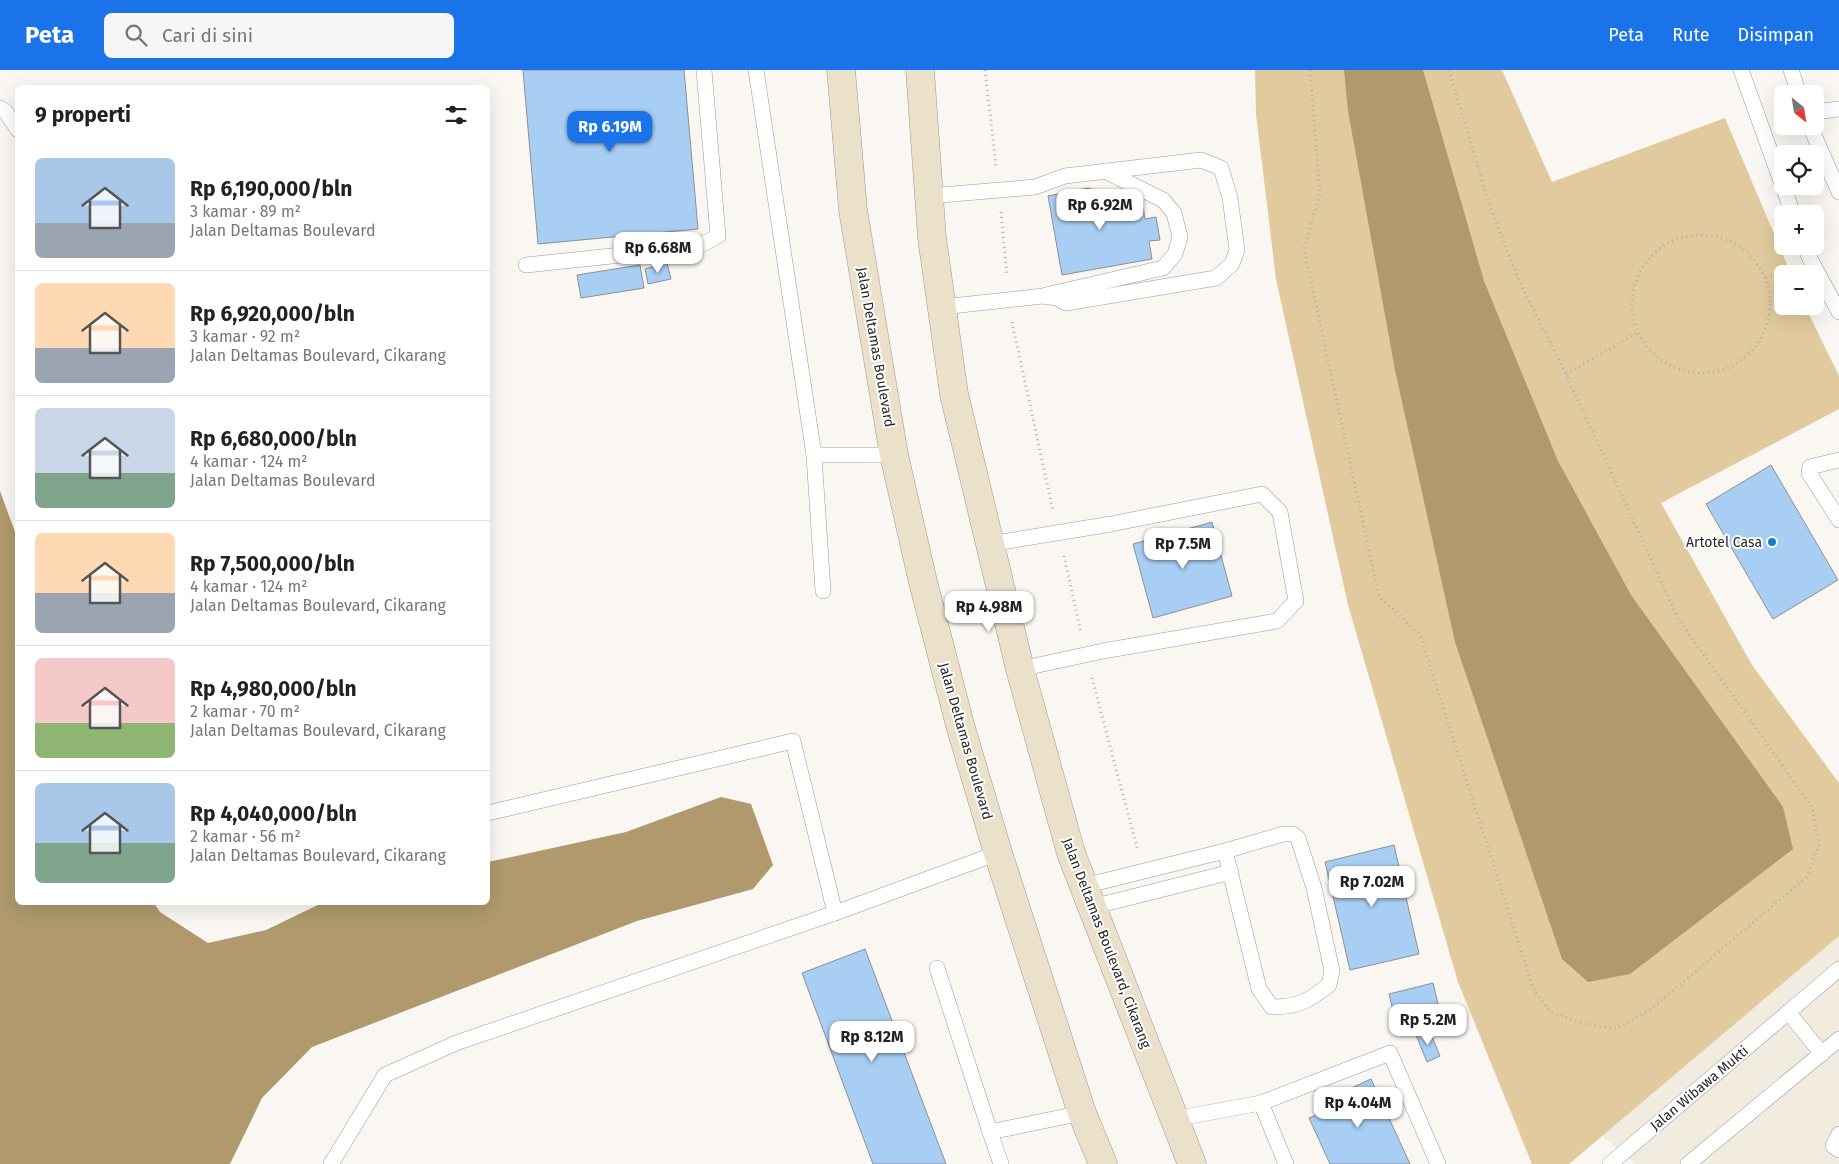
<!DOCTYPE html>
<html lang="id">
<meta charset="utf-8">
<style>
:root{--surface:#fff;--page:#f6f6f6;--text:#222;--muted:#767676;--line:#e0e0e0;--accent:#1a73e8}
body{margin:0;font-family:"Fira Sans",sans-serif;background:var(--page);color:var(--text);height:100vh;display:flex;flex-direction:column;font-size:19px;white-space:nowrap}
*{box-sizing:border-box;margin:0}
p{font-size:16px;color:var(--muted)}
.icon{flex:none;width:28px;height:28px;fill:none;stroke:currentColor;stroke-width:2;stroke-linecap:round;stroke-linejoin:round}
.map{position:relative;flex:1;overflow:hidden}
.sheet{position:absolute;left:15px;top:15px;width:475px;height:820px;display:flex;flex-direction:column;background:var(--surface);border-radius:8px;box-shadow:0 5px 20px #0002}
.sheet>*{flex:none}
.needle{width:32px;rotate:150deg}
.tools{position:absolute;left:1774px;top:15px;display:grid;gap:10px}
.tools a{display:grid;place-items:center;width:50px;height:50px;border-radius:8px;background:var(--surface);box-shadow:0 5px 20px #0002;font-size:25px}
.price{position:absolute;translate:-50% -42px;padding:0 11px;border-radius:10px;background:#fff;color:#222;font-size:16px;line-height:32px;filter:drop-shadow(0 1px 2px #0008)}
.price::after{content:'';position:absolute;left:50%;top:30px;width:15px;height:11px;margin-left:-8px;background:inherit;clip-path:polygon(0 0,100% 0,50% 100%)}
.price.selected{background:var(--accent);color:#fff}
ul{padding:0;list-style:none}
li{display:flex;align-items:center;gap:15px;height:125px;padding:0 20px}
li+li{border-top:1px solid var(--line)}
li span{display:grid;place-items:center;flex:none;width:140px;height:100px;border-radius:8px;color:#555}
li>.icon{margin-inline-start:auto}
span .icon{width:60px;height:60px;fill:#fffc;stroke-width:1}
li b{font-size:21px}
h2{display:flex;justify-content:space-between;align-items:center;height:60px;padding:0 20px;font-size:21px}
header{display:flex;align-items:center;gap:30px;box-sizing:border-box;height:70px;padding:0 25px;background:var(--accent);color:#fff}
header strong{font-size:24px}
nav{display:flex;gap:28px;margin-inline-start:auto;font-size:18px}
.search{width:350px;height:45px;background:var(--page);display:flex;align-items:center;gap:12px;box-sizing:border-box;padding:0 18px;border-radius:8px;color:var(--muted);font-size:19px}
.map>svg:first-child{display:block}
</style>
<header>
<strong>Peta</strong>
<div class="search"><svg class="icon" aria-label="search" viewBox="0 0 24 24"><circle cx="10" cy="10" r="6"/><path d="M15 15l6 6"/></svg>Cari di sini</div>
<nav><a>Peta</a><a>Rute</a><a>Disimpan</a></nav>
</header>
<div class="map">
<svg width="1839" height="1094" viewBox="0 0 1839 1094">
<rect width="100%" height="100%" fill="#faf7f3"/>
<polygon fill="#f1ebe0" points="1839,866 1839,1094 1635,1094 1602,1066"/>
<polygon fill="#e1ca9e" points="1255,0 1502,0 1552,112 1725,48 1791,204 1782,204 1782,236 1805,236 1839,306 1839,339 1661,433 1752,595 1839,713 1839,866 1569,1094 1532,1094 1458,912 1348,535 1276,209 1256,44"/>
<g fill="#af996d">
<polygon points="1344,0 1423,0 1484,211 1558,391 1631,525 1783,737 1793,779 1630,904 1588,912 1562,889 1455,572 1395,300 1348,41"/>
<polygon points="0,421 18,470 18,832 154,833 160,842 208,873 266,860 322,833 488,832 488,792 626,762 721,727 751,734 773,795 753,819 637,851 312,977 262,1028 230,1094 0,1094"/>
</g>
<g fill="#a8cef3" stroke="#8d9093">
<polygon points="523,0 684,0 698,159 538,174"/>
<polygon points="1088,118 1143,137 1145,149 1156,147 1160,170 1149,171 1152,189 1062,205 1048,126"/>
<polygon points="667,193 671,209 648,214 645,199"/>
<polygon points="640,195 644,218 581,228 577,205"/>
<polygon points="1771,395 1838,510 1773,549 1706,434"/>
<polygon points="1212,452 1232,526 1153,548 1133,474"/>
<polygon points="1394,775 1419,884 1350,900 1325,792"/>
<polygon points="865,879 946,1094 873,1094 802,903"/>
<polygon points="1433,913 1438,934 1394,945 1389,924"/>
<polygon points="1429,959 1440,986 1427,992 1416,965"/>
<polygon points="1371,1009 1410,1094 1330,1094 1309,1048 1329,1040 1325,1030"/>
</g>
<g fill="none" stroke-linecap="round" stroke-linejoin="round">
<g stroke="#9c9a96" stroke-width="16">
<g id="lane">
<polyline points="756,0 814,385 894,385"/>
<polyline points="1741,0 1782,114"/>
<polyline points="1791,0 1799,24"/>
<polyline points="0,38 5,41 18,60"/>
<polyline points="1815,42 1839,39"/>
<polyline points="1810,56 1839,122"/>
<polyline points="1783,116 1793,144"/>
<polyline points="929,126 1035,117 1065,106 1201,90 1221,98 1230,128 1237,180 1232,194 1216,208 1066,233 1057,228 1043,226 942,237"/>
<polyline points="1805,176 1810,189 1839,242"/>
<polyline points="526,195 697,177 718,166 704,0"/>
<polyline points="1046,225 1163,198 1175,184 1180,167 1174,143 1163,130 1105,101"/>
<polyline points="814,385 823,521"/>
<polyline points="1839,390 1810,397 1809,403 1839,450"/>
<polyline points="990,474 1111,454 1262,424 1280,442 1296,531 1277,551 1103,581 1020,599"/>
<polyline points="488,743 793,671 835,843"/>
<path d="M 1283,764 L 1293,764 L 1298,768 L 1314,818 L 1332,901 L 1329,915 C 1308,931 1299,937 1272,937 L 1259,919 L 1225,781 Z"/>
<polyline points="1084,816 1225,781"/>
<polyline points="1092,837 1231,802"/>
<polyline points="937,898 990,1062"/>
<polyline points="1788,942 1822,984"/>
<polyline points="1174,1049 1261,1033"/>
<polyline points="1839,1064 1833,1076 1839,1080"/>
<polyline points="331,1094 385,1005 456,973 835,843 998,783"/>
<polyline points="1001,1094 990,1062 1082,1043"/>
<polyline points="1286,1094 1261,1033 1390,983 1438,1094"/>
<polyline points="1610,1094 1839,899"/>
<polyline points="1688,1094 1839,969"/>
</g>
</g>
<g stroke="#9c9a96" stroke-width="29">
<g id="secondary">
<polyline points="841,0 853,140 894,385 923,512 960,655 998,783 1082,1043 1103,1094"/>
<polyline points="920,0 932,168 954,324 1020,599 1071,783 1192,1094"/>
</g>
</g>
<g stroke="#b1afac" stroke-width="3" stroke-dasharray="1 4" stroke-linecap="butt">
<polyline points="985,0 996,96"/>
<polyline points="1310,0 1320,124 1304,179 1379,526 1420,565 1534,921 1551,942 1585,954 1616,959 1650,940 1807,807 1819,775 1812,737 1679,550 1566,304 1520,213 1489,134 1449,0"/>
<polyline points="1001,142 1007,206"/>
<circle cx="1701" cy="234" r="69"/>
<polyline points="1766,208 1788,198"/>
<polyline points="1012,252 1053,441"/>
<polyline points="1566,304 1637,263"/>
<polyline points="1064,486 1081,563"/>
<polyline points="1092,608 1137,778"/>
</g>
<use href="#lane" stroke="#fff" stroke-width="15"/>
<use href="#secondary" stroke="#ebe0c9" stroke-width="28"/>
</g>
<circle fill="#177ec9" stroke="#fff" stroke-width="2" cx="1772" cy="472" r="5"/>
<g text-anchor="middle" stroke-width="4" stroke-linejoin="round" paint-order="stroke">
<g font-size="14" fill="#272625" stroke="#fff">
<text transform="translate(876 277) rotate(80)" y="5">Jalan Deltamas Boulevard</text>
<text transform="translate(966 671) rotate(74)" y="5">Jalan Deltamas Boulevard</text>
<text transform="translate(1107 873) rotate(69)" y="5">Jalan Deltamas Boulevard, Cikarang</text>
<text transform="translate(1699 1018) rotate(-40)" y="5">Jalan Wibawa Mukti</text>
</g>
<g font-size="14" fill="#272625" stroke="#fff" text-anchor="end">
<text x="1762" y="477">Artotel Casa</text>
</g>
</g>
</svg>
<div class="tools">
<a><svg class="needle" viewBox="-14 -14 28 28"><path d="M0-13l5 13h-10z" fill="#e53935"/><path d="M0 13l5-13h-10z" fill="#767676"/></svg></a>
<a><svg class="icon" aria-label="locate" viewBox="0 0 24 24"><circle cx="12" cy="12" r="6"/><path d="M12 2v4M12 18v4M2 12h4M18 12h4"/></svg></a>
<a>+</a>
<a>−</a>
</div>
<b class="price selected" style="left:610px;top:83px">Rp 6.19M</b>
<b class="price" style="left:1100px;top:161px">Rp 6.92M</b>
<b class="price" style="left:658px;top:204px">Rp 6.68M</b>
<b class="price" style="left:1183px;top:500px">Rp 7.5M</b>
<b class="price" style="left:989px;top:563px">Rp 4.98M</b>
<b class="price" style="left:1372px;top:838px">Rp 7.02M</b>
<b class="price" style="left:1428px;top:976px">Rp 5.2M</b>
<b class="price" style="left:872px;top:993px">Rp 8.12M</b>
<b class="price" style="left:1358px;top:1059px">Rp 4.04M</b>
<section class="sheet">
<h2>9 properti<svg class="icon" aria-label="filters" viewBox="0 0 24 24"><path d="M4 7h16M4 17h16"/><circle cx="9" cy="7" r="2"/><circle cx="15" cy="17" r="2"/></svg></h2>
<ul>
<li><span style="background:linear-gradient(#a9c7e8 65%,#9aa5b1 0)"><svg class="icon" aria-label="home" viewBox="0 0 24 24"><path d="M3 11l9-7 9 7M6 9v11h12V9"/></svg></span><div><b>Rp 6,190,000/bln</b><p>3 kamar · 89 m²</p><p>Jalan Deltamas Boulevard</p></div></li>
<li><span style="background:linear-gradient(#ffd9b3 65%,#9aa5b1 0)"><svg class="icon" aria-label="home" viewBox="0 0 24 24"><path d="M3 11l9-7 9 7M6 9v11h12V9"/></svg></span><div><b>Rp 6,920,000/bln</b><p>3 kamar · 92 m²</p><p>Jalan Deltamas Boulevard, Cikarang</p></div></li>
<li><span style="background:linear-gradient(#c9d6e8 65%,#7fa58c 0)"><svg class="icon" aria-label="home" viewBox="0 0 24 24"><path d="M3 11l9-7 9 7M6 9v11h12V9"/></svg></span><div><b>Rp 6,680,000/bln</b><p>4 kamar · 124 m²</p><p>Jalan Deltamas Boulevard</p></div></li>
<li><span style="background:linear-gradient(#ffd9b3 60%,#9aa5b1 0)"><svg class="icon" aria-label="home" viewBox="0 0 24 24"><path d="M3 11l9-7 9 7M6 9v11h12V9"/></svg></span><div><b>Rp 7,500,000/bln</b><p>4 kamar · 124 m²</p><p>Jalan Deltamas Boulevard, Cikarang</p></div></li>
<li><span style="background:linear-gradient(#f6c9c9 65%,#8fb573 0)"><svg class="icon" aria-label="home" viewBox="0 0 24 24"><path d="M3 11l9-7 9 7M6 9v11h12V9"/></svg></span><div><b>Rp 4,980,000/bln</b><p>2 kamar · 70 m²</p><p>Jalan Deltamas Boulevard, Cikarang</p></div></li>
<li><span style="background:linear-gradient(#a9c7e8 60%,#7fa58c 0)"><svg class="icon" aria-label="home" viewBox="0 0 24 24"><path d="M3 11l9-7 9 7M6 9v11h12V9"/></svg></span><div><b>Rp 4,040,000/bln</b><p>2 kamar · 56 m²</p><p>Jalan Deltamas Boulevard, Cikarang</p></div></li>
</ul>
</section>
</div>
